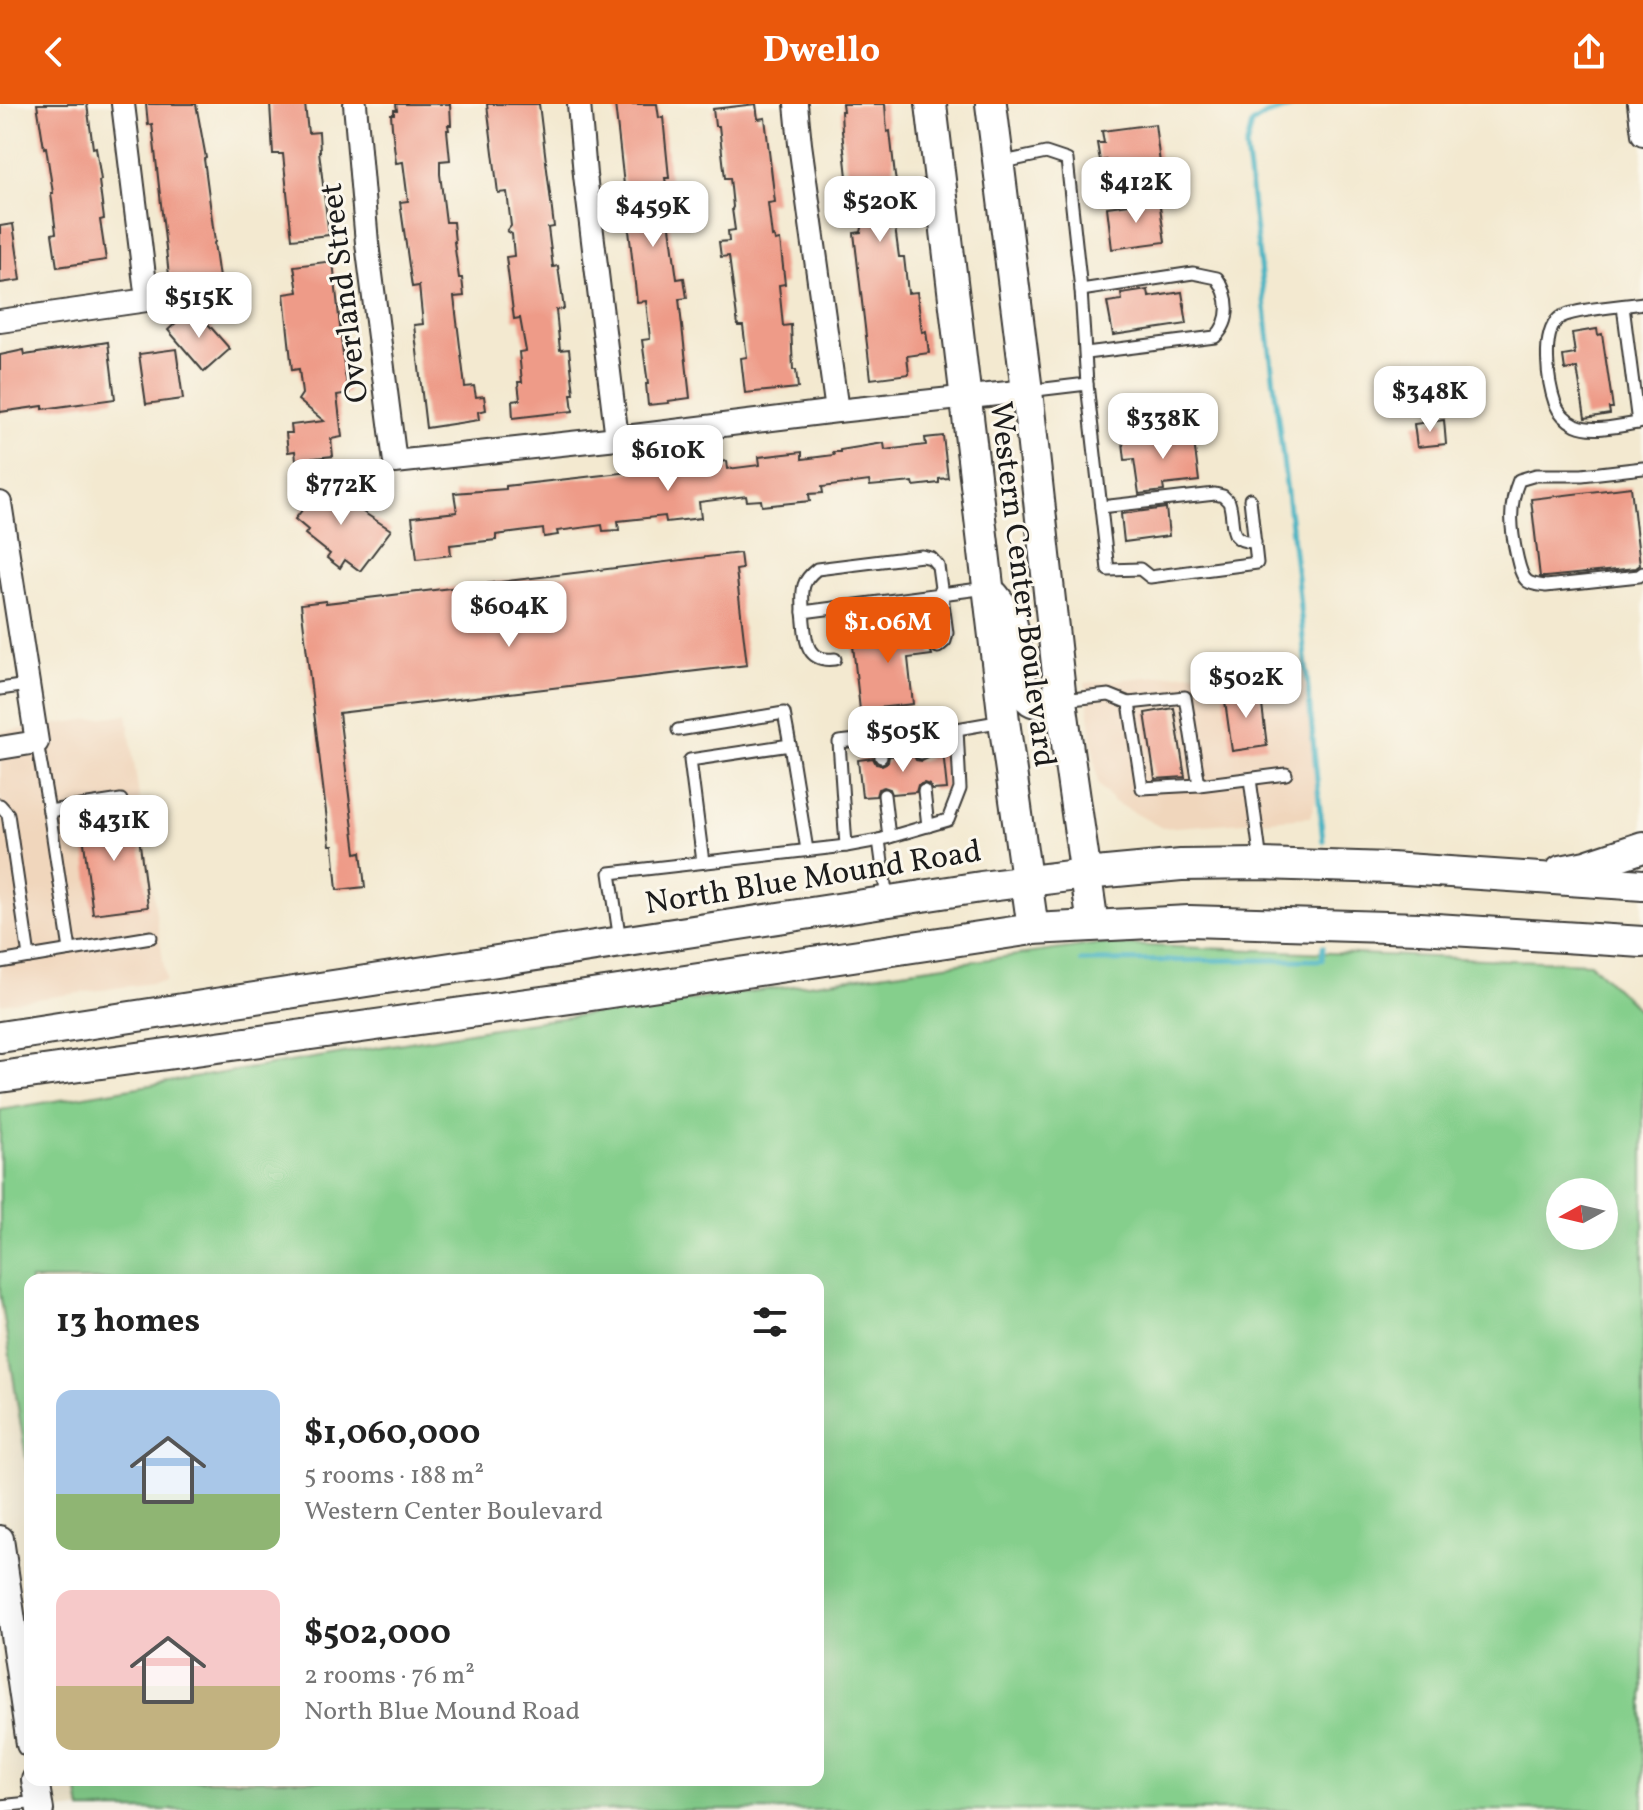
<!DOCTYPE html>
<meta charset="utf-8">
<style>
:root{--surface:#fff;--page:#f2f2f2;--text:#222;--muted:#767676;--accent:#ea580c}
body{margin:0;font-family:Vollkorn,serif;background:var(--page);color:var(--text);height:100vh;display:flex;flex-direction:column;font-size:30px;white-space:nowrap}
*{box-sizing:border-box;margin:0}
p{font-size:26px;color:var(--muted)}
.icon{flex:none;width:44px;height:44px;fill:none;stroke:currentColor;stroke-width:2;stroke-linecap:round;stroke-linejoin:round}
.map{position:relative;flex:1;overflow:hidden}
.details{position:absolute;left:24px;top:1170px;width:800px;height:512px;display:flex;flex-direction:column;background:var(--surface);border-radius:16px;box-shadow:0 8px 32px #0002}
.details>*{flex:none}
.needle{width:52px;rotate:262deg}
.tools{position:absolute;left:1546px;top:1074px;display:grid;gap:16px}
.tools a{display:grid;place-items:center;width:72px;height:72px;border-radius:50%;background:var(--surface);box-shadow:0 8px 32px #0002;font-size:40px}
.price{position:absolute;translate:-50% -68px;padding:0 18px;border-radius:16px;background:#fff;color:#222;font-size:26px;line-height:52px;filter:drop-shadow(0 2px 4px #0008)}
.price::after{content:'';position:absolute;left:50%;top:48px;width:24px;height:18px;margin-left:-12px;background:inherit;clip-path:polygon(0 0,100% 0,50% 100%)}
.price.selected{background:var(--accent);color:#fff}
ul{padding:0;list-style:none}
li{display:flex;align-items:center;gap:24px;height:200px;padding:0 32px}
li span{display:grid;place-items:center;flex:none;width:224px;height:160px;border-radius:16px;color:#555}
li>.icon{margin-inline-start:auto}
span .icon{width:96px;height:96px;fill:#fffc;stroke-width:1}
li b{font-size:34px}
h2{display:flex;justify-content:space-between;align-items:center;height:96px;padding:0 32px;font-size:34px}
header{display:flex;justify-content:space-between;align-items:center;height:104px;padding:0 32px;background:var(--accent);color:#fff;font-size:36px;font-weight:700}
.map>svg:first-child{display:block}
</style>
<header><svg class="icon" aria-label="back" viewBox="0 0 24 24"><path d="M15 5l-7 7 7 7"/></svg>Dwello<svg class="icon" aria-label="share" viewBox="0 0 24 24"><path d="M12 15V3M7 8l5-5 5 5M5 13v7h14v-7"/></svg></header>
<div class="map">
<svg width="1643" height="1706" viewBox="0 0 1643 1706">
<rect width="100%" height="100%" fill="#fbf7ec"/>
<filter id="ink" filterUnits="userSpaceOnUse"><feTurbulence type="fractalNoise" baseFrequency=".0125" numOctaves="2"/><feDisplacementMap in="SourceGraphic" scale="16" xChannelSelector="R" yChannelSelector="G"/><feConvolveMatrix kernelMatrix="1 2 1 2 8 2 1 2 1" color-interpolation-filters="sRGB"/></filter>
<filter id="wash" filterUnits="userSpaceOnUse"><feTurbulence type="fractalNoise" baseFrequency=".006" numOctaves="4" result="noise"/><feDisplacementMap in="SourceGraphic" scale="32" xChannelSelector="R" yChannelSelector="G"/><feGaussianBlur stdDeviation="1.8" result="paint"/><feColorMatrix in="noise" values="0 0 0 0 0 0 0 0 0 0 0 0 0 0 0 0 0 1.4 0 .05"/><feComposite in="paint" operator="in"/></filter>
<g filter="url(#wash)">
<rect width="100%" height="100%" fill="#f3e9d0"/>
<g fill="#f0d6bc">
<polygon points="1302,558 1319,685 1310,713 1162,724 1113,697 1098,680 1085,579"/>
<polygon points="127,610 166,877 0,900 0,628"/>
</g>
<path fill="#85cf8c" stroke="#507654" stroke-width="2" fill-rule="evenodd" d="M 1098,840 L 1590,859 L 1643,910 L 1643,1706 L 81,1706 L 76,1676 L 818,1676 L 818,1176 L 30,1176 L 30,1380 L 0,1188 L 0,1006 L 518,920 ZM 1560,1088 L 1604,1088 L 1604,1132 L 1560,1132 Z"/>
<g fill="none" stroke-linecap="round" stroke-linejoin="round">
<g stroke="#46b3c2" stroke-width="5">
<polyline points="1302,0 1266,11 1252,20 1246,44 1297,473 1323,737"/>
<polyline points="1081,857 1322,856 1323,843"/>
</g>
</g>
<g id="blocks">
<g fill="#ee9b88">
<polygon points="37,0 87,0 93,44 96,43 101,76 99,77 104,115 100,116 106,156 57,163 52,130 56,129 51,89 53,89 46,43 44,44"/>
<polygon points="146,0 196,0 206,54 204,55 215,138 214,139 220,181 171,189 152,20 148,21"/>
<polygon points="270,0 305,0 308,29 319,28 320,47 319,47 329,131 292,135 283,50 273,50"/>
<polygon points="396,0 450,0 451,21 448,21 449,26 447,26 450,56 440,57 440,70 446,118 453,118 455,138 454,138 459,174 462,174 464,192 454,193 465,283 474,282 476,293 484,292 486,306 478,308 479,316 426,324 414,221 423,220 419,182 412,183 400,98 408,97 403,58 396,59 392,23 391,10 394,10 394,6 397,6"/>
<polygon points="487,0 539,0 554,123 548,124 553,163 558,162 564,205 556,206 560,246 569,245 574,290 571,290 573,307 513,314 512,297 520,296 518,278 522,278 519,248 526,247 520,214 514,215 506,153 514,152 512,130 507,127 511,122 507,88 498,89"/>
<polygon points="615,0 657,0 659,14 663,13 669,74 665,74 667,86 665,86 677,175 684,174 687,194 679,195 690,294 668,297 669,299 648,301 646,280 648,280 642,236 650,235 646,197 637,198"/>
<polygon points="756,0 758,15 765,14 775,98 768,99 772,133 774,132 775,137 780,136 785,180 779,181 783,222 791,221 793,266 796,266 798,284 745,289 741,254 747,253 743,222 738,222 729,152 721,153 719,138 729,137 728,127 735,126 732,105 733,103 730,74 725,74 719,22 715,22 713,5"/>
<polygon points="842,0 885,0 887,28 890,27 895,72 897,82 900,82 902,98 892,100 899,153 904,153 908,189 917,188 922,228 926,227 929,249 907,252 909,270 871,275 854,129 861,128 862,124 857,89 849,91 842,27 841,7 843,7"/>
<polygon points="1155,20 1161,67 1109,74 1106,56 1100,57 1097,39 1104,39 1102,27"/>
<polygon points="1159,96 1165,138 1112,145 1107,103"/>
<polygon points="13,120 21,176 0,179 0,122"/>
<polygon points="333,157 345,270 349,289 337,291 342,333 331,335 333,352 296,356 295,347 288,348 286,329 292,329 291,321 324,317 298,296 302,290 299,265 292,266 284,190 298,188 294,162"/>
<polygon points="1148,186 1149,193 1182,188 1187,220 1113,231 1107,198 1122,196 1121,190"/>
<polygon points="193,203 230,245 204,268 168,226"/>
<polygon points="1597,225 1598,231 1602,230 1613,304 1609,304 1610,310 1585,314 1577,264 1565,266 1563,252 1575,250 1572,229"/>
<polygon points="108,238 115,295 43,305 43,302 0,308 0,251 24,246 25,251"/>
<polygon points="176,245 183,295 146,300 139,250"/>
<polygon points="1444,316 1446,340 1417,343 1414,320"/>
<polygon points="1193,329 1199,377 1163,381 1164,387 1139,390 1134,355 1125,356 1123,338"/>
<polygon points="943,332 948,374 939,375 939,379 914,382 913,378 870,382 869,377 822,383 823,389 809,390 810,397 762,402 761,396 747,397 746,392 699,398 701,414 666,418 665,412 618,417 619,426 603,427 602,421 557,427 558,431 544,433 543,425 496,431 496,436 450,441 451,451 417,455 412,413 457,408 454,389 506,385 506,382 727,357 728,365 760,361 759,353 802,348 802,355 834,351 833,348 840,348 840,346 884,339 885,346 926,341 925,334"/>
<polygon points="327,375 363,408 391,426 360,467 345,456 340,464 327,454 330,450 305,430 308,426 295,415"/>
<polygon points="1631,383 1640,461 1636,464 1546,473 1540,473 1531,395"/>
<polygon points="1166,404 1169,432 1124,438 1121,410"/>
<polygon points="740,449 742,465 736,466 747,561 339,609 356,749 361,748 365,783 337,786 333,741 330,741 301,500 326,497 326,499"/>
<polygon points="934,522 935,534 930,538 930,544 932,551 908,554 913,600 860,606 852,532"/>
<polygon points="1260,585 1267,642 1232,647 1224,590"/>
<polygon points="1174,604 1185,673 1155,675 1145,609"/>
<polygon points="943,647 947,685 932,686 930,681 924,679 918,681 916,688 892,690 890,685 884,683 878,685 876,692 862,693 858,656 873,654 876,660 882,661 888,658 889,652 913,650 916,656 922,657 928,654 929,648"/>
<polygon points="136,709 148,803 93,810 81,715"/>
</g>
</g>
</g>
<g filter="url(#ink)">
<use href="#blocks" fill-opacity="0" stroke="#3c3b37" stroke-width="2"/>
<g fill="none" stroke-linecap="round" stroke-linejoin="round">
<g stroke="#3c3b37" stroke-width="15">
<g id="service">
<polyline points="999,59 1046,49 1067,56 1081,186 1087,280 1028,287"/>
<path d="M 1081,186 L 1193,169 L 1217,174 C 1230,192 1232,217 1215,233 L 1086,249"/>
<path d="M 1643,199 C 1626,202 1569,205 1558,215 C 1541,231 1548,279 1555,299 C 1559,309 1566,316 1576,321 C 1593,329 1624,321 1643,318"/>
<polyline points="1623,202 1638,319"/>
<polyline points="1087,280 1108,466 1140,465 1150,473 1257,459 1250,395"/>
<path d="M 1643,364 L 1582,371 L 1536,371 L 1519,376 C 1508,402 1511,427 1517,453 C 1519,461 1521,472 1527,477 C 1532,481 1540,481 1546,482 L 1639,472 L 1643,469"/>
<path d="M 1101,403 L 1215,390 L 1223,392 L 1229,398 C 1236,419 1225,438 1255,438"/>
<path d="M 803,508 C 803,488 799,479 817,465 L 922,452 L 931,454 L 938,462 L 947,529 L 945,537 L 938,543"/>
<path d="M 835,555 C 803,559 806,532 803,508 L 987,484"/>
<polyline points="0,585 27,581"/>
<polyline points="1062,596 1109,591 1129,599 1142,684 1199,681 1286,670"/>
<polyline points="1129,599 1185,593 1199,681"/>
<polyline points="957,625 839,638 846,742 879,736 948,716 960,685 957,625 1003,617"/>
<polyline points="678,626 784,609 790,641"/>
<polyline points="920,629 921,649"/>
<polyline points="880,634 881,653"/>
<polyline points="37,638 49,707 70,846"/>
<polyline points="1250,675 1261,758"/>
<polyline points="924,687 928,722"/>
<polyline points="884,691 889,733"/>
<polyline points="0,701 8,710 29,853 0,858"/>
<polyline points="49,707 121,696"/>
<polyline points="879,736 887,795"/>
<polyline points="703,758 690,656 790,641 807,746"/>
<polyline points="620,837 610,769 846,742"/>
<polyline points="29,853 151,833"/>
<polyline points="0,1702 38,1698"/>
</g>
</g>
<g stroke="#3c3b37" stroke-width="26">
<g id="minor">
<polyline points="355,0 367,139 395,358 617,334 837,307 1027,287"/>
<polyline points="579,0 585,71 617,334"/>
<polyline points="796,0 800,40 837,307"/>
<polyline points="1639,0 1643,30"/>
<polyline points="0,217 147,196 123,0"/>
<polyline points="0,399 37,638 0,644"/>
</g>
</g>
<g stroke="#3c3b37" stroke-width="30">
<g id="tertiary">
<polyline points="0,1435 30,1640"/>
<polyline points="35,1676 40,1706"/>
</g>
</g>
<g stroke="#3c3b37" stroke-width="34">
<g id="secondary">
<polyline points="931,0 1004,617 1033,825"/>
<polyline points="991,0 1027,287 1061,597 1093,821"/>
<path d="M 994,492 C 1000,500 1008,508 1011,518 C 1018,536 1016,586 1031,596 C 1039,601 1052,598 1061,597"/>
<polyline points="1561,767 1586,762 1643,743"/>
<polyline points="0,933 981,783 1085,770 1181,761 1261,760 1390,764 1643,781"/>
<polyline points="0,973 578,893 1033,825 1189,817 1420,824 1643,838"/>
</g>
</g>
<use href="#service" stroke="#fff" stroke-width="11"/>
<use href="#minor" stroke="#fff" stroke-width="22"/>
<use href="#tertiary" stroke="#fff" stroke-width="26"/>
<use href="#secondary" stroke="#fff" stroke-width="30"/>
</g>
</g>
<g text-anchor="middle" stroke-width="6" stroke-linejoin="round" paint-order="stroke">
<g font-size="32" fill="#1c1c1c" stroke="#fbf7ec">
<text transform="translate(343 189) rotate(-97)" y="11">Overland Street</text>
<text transform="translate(1024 480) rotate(83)" y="11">Western Center Boulevard</text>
<text transform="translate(813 772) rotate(-9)" y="11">North Blue Mound Road</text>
</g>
</g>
</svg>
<div class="tools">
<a><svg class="needle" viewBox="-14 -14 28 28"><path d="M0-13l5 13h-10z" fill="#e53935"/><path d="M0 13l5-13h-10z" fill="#767676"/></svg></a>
</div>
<b class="price" style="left:1136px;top:121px">$412K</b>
<b class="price" style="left:880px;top:140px">$520K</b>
<b class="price" style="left:653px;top:145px">$459K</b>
<b class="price" style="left:199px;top:236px">$515K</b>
<b class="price" style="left:1430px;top:330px">$348K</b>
<b class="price" style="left:1163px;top:357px">$338K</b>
<b class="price" style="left:668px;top:389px">$610K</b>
<b class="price" style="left:341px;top:423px">$772K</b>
<b class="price" style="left:509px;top:545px">$604K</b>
<b class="price selected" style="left:888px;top:561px">$1.06M</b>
<b class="price" style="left:1246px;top:616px">$502K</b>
<b class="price" style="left:903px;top:670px">$505K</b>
<b class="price" style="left:114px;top:759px">$431K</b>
<section class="details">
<h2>13 homes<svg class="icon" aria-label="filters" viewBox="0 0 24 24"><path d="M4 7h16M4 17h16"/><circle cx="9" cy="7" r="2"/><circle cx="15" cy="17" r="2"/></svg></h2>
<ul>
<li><span style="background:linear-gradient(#a9c7e8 65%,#8fb573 0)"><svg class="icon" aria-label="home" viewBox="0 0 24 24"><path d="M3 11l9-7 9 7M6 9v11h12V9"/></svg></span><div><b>$1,060,000</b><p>5 rooms · 188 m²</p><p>Western Center Boulevard</p></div></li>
<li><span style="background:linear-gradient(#f6c9c9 60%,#c2b280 0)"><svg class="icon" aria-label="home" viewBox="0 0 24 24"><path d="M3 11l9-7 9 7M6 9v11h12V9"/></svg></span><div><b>$502,000</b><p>2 rooms · 76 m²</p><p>North Blue Mound Road</p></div></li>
</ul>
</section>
</div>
